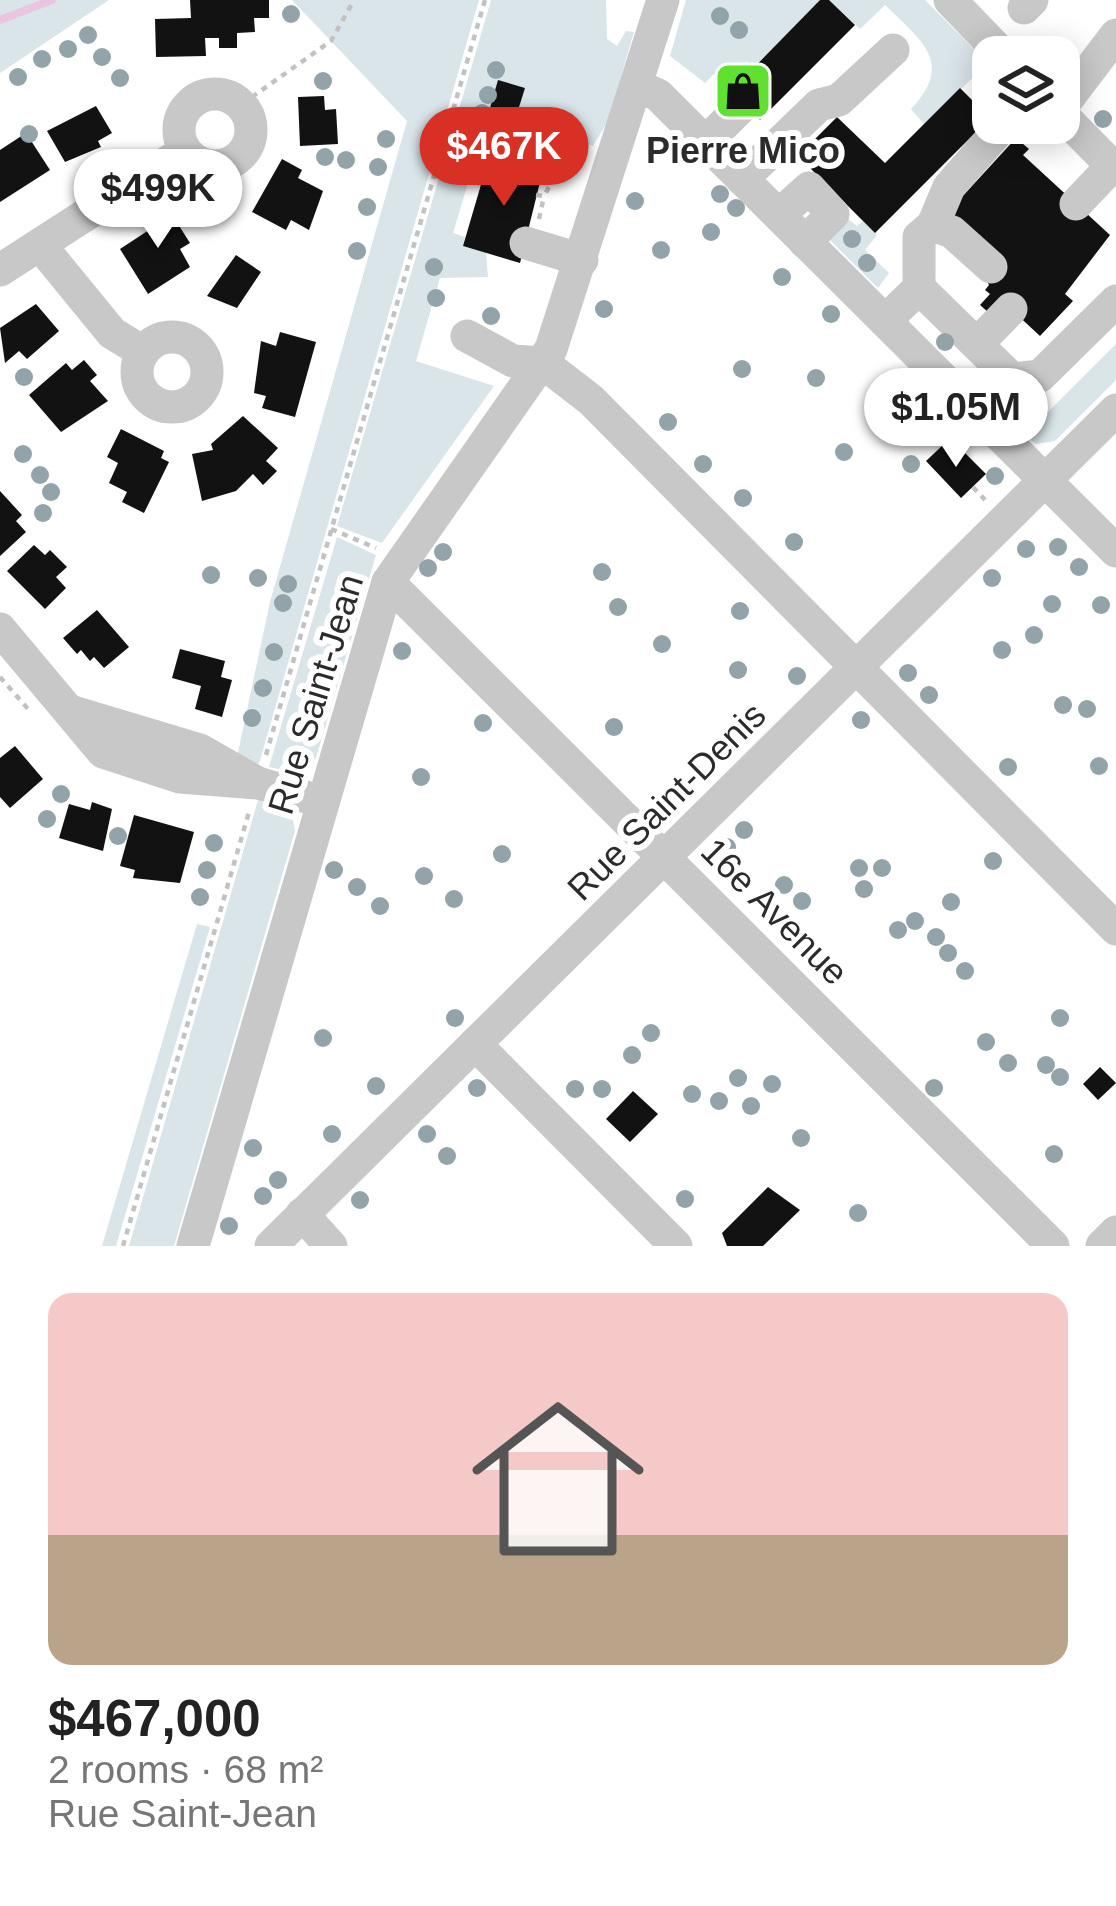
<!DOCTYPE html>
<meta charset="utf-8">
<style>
:root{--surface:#fff;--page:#f2f2f2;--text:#222;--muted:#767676;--line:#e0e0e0;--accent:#d93025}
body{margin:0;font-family:Arial,sans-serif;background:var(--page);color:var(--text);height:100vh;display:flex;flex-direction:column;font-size:45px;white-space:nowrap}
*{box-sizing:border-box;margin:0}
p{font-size:39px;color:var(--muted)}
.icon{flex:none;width:66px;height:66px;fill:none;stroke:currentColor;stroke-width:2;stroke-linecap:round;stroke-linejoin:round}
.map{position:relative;height:1246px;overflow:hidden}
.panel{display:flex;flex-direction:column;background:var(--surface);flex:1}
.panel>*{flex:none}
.fabs{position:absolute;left:972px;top:36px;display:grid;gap:24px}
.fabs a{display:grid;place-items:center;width:108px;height:108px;border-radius:24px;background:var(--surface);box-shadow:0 6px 30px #0003;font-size:60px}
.price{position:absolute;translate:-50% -102px;padding:0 27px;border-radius:42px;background:#fff;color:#222;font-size:39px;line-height:78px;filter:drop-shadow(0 3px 6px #0008)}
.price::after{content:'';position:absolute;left:50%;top:72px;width:36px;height:27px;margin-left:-18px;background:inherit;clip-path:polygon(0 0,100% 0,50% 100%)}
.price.active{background:var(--accent);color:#fff}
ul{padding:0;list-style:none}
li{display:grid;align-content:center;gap:24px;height:636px;padding:0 48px}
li+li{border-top:3px solid var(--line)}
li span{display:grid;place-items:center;height:372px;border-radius:24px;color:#555}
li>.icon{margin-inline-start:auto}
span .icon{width:216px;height:216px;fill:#fffc;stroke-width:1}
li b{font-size:51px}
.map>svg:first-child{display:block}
</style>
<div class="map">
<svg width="1116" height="1246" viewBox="0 0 1116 1246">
<rect width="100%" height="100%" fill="#fff"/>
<g fill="#d9e5e9">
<polygon points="0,0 109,0 0,73"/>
<polygon points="292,0 479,0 259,764 237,757 270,602 407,121"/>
<polygon points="491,0 606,0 607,39 617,46 626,31 634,32 608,121 593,146 523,126 514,154 484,146 478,167 486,169 481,186 468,183 453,233 465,237 463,246 486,253 488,277 440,278 416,361 494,386 382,543 337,526"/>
<polygon points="686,0 820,0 748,73 747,61 724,83 714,74 705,83 670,56"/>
<path d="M 829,0 L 925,0 L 993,68 L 993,82 L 981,70 L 924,124 L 911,109 C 955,63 922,41 885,5 L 860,29 Z"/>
<polygon points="848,219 857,226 863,221 877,235 865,250 889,273 878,288 829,239"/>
<polygon points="1116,344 1116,380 1055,441 1036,444 1010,423 1037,423"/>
<polygon points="337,537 376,555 316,758 303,774 269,767"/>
<polygon points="258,800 292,815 295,831 174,1246 129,1246"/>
<polygon points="197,924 210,927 116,1246 102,1246"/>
</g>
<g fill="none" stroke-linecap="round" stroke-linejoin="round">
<polyline stroke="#e9c5e2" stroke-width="8" points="0,20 52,0"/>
</g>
<g fill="#121212">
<polygon points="190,0 269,0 269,18 254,18 255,32 237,33 237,48 219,48 219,38 205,38 206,56 156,57 155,19 191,18"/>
<polygon points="820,0 829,0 855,25 760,120 731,91"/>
<polygon points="498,80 525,88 514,123 488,115"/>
<polygon points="960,88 990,118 875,233 798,156 837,117 885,163"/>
<polygon points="324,96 325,110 336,109 338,144 300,146 298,97"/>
<polygon points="96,106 112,133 98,141 101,147 65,162 47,131"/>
<polygon points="26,133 50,170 0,202 0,150"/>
<polygon points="1016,138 1029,149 1023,155 1110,235 1065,294 1073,301 1040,336 1001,300 989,313 980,305 990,294 985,290 989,285 949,211"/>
<polygon points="490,154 543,170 520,263 463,246"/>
<polygon points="282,159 302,170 298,178 323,191 309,230 291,220 286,230 252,212"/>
<polygon points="166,205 190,243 180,249 190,267 148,294 120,249 152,228 145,218"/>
<polygon points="236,255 261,272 237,308 207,296"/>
<polygon points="36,304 59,331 27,359 19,351 5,363 0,328"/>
<polygon points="280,332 316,342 295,417 262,408 266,396 254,393 261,341 276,346"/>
<polygon points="84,360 97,375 90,381 108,401 61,432 29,395 66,363 72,370"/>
<polygon points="243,416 278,448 266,461 277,471 263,485 253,474 236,491 202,501 192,454 213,450 211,444"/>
<polygon points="121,429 164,451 161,458 169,462 144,513 122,502 127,492 109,483 118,463 107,457"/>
<polygon points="943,445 956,458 963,451 986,474 961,498 926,461"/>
<polygon points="0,491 22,515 16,521 26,532 0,556"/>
<polygon points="34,545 45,555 50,550 67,567 56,577 66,588 45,609 7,571"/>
<polygon points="97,610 129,647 104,668 94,657 90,661 81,650 77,654 63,638"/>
<polygon points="180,649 225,661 221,677 232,680 222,717 195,709 201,686 172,678"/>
<polygon points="15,746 43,779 10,808 0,797 0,758"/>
<polygon points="92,802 112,809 103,851 59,838 69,804 90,810"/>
<polygon points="134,815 194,832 180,883 133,878 135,870 120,866"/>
<polygon points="1100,1067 1116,1083 1098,1100 1083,1084"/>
<polygon points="633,1091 658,1114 630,1142 606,1119"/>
<polygon points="768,1187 800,1210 763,1246 727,1246 722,1233"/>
</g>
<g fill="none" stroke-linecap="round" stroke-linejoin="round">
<g stroke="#c2c2c2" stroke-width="4.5" stroke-dasharray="6 6" stroke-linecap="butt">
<polyline points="252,97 331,41 354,0"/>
<polyline points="536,195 544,196 564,160"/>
<polyline points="539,219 544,196"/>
<polyline points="973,487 985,500"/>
<polyline points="331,529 376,548"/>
<polyline points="0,677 28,709"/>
<polyline points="266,755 485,0"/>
<polyline points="123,1246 249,812"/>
</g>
<g stroke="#c8c8c8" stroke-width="33">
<polyline points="950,0 1005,57"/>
<polyline points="1024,8 1032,0"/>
<polyline points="638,86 658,95 1116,551"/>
<circle cx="215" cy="130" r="36"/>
<polyline points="1059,110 1116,35"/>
<polyline points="1059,112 1116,170"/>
<polyline points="706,142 744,104"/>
<polyline points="742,179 819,105 839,100 893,50"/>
<polyline points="1076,204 1112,166"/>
<polyline points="779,215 809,188 833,214 805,242"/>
<polyline points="933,225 949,187 1005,123"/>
<polyline points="526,243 582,260"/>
<polyline points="40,245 112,333 143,352"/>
<polyline points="0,270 185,151"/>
<polyline points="919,288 919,237 933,225 952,232 991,267"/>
<polyline points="885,321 919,288 1012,379 978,414"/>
<polyline points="467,336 513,361 543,363"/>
<circle cx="172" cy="372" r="35"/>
<polyline points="977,344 1011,309"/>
<polyline points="543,363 591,400 1116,929"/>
<polyline points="1012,379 1040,376 1116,301"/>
<polyline points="388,582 1053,1246"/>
<polyline points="0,629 103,752 180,777 258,783 323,802"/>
<polyline points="70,711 200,750 256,782"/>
<polyline points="475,1044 676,1246"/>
<polyline points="302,1214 331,1246"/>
<polyline points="193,1246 388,582 551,349 663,0"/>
<polyline points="271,1246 1116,410"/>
<polyline points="1102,1246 1116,1232"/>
</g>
</g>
<g fill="#93a3aa">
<circle cx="291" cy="14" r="9"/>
<circle cx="720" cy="16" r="9"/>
<circle cx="739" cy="30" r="9"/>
<circle cx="88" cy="35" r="9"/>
<circle cx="68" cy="49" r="9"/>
<circle cx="102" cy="57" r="9"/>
<circle cx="42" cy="59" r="9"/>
<circle cx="496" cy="70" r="9"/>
<circle cx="18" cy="77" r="9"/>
<circle cx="120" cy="78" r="9"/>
<circle cx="323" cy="81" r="9"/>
<circle cx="488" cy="95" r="9"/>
<circle cx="482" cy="113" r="9"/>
<circle cx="1103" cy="119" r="9"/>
<circle cx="522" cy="121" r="9"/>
<circle cx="558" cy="133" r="9"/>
<circle cx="29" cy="134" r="9"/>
<circle cx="386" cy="139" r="9"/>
<circle cx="666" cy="148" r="9"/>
<circle cx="325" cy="157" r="9"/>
<circle cx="346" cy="160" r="9"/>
<circle cx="378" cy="167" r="9"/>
<circle cx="720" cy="194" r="9"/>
<circle cx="191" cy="196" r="9"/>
<circle cx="635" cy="201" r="9"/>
<circle cx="367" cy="207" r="9"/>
<circle cx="736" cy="208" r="9"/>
<circle cx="711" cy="232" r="9"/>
<circle cx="852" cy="239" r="9"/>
<circle cx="661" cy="250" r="9"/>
<circle cx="357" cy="251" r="9"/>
<circle cx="867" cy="263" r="9"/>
<circle cx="434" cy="267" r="9"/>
<circle cx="782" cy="277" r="9"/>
<circle cx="436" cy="298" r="9"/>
<circle cx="604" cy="309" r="9"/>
<circle cx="831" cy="314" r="9"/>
<circle cx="491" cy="316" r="9"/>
<circle cx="945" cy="342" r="9"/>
<circle cx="742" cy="369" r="9"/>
<circle cx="24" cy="377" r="9"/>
<circle cx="816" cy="378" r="9"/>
<circle cx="668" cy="422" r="9"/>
<circle cx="844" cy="452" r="9"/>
<circle cx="23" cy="454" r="9"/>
<circle cx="703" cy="464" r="9"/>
<circle cx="911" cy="464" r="9"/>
<circle cx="40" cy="475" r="9"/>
<circle cx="995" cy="476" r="9"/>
<circle cx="51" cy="492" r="9"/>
<circle cx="743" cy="498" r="9"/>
<circle cx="43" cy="513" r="9"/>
<circle cx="794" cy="542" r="9"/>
<circle cx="1058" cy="547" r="9"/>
<circle cx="1026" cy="549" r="9"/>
<circle cx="443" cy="552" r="9"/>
<circle cx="1079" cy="567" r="9"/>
<circle cx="428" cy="568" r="9"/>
<circle cx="602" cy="572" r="9"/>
<circle cx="211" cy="575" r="9"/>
<circle cx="258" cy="578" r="9"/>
<circle cx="992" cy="578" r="9"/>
<circle cx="288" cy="584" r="9"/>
<circle cx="283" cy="603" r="9"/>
<circle cx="1052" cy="604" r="9"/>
<circle cx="1101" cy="605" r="9"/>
<circle cx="618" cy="607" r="9"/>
<circle cx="740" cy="611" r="9"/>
<circle cx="1034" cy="635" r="9"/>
<circle cx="662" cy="644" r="9"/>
<circle cx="1002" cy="650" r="9"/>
<circle cx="402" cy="651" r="9"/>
<circle cx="274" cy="652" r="9"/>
<circle cx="738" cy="670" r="9"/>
<circle cx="908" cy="673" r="9"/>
<circle cx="797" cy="676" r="9"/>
<circle cx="263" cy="688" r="9"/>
<circle cx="320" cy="694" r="9"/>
<circle cx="929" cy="695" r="9"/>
<circle cx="1063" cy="705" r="9"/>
<circle cx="1087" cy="709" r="9"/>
<circle cx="252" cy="718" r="9"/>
<circle cx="861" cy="720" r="9"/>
<circle cx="483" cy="723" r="9"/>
<circle cx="614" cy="727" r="9"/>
<circle cx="741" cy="734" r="9"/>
<circle cx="1099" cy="766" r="9"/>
<circle cx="1008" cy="767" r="9"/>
<circle cx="421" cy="777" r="9"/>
<circle cx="61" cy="794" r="9"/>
<circle cx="665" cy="806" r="9"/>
<circle cx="47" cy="819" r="9"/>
<circle cx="744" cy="830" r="9"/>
<circle cx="118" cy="836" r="9"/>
<circle cx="214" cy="843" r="9"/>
<circle cx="727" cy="847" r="9"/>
<circle cx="614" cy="853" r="9"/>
<circle cx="502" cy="854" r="9"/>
<circle cx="993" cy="861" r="9"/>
<circle cx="859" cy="868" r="9"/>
<circle cx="882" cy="868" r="9"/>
<circle cx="207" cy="870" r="9"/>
<circle cx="334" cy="870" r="9"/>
<circle cx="424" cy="876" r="9"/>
<circle cx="784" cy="885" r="9"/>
<circle cx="357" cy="887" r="9"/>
<circle cx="864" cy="889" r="9"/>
<circle cx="200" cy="897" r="9"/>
<circle cx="454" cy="899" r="9"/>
<circle cx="802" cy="901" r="9"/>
<circle cx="951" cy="902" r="9"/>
<circle cx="380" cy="906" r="9"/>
<circle cx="768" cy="906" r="9"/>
<circle cx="915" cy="921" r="9"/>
<circle cx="898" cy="930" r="9"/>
<circle cx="936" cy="937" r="9"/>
<circle cx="948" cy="953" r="9"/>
<circle cx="965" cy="971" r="9"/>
<circle cx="455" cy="1018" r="9"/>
<circle cx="1060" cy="1018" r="9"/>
<circle cx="651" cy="1033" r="9"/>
<circle cx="323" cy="1038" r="9"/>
<circle cx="986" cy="1042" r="9"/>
<circle cx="632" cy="1055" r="9"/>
<circle cx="1008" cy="1063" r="9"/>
<circle cx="1046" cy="1065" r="9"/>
<circle cx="1060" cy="1077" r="9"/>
<circle cx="738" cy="1078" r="9"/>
<circle cx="772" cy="1084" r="9"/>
<circle cx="376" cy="1086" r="9"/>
<circle cx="477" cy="1088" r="9"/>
<circle cx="934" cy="1088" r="9"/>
<circle cx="575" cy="1089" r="9"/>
<circle cx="602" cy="1089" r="9"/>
<circle cx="692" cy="1094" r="9"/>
<circle cx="719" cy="1101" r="9"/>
<circle cx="751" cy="1106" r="9"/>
<circle cx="332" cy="1134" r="9"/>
<circle cx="427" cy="1134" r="9"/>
<circle cx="801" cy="1138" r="9"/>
<circle cx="253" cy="1148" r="9"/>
<circle cx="1054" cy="1154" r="9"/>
<circle cx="447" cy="1156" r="9"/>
<circle cx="278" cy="1180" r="9"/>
<circle cx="263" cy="1196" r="9"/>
<circle cx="685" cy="1199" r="9"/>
<circle cx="360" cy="1200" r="9"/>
<circle cx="858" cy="1213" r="9"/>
<circle cx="229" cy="1226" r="9"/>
</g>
<defs>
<g id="shop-square" transform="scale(3)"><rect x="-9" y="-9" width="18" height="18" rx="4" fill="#60e030" stroke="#fff"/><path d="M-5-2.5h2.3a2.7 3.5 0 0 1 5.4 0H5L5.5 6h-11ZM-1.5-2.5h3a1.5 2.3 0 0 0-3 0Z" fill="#111"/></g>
</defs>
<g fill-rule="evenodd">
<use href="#shop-square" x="743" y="91"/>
</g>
<g text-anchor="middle" stroke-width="12" stroke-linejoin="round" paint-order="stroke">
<g font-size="36" font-weight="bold" fill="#2b2b2b" stroke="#fff">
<text x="743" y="163">Pierre Mico</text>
</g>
<g font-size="36" fill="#2b2b2b" stroke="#fff">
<text transform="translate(315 694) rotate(-73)" y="13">Rue Saint-Jean</text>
<text transform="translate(666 801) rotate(-45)" y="13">Rue Saint-Denis</text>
<text transform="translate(775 911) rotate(45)" y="13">16e Avenue</text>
</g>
</g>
</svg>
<div class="fabs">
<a><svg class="icon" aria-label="layers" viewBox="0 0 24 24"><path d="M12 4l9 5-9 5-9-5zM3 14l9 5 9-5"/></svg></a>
</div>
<b class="price active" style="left:504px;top:209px">$467K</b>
<b class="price" style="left:158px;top:251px">$499K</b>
<b class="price" style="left:956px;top:470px">$1.05M</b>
</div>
<section class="panel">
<ul>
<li><span style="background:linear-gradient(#f6c9c9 65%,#b9a48a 0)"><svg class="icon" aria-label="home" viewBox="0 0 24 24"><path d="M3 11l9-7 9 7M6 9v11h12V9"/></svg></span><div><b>$467,000</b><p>2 rooms · 68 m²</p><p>Rue Saint-Jean</p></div></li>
</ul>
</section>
